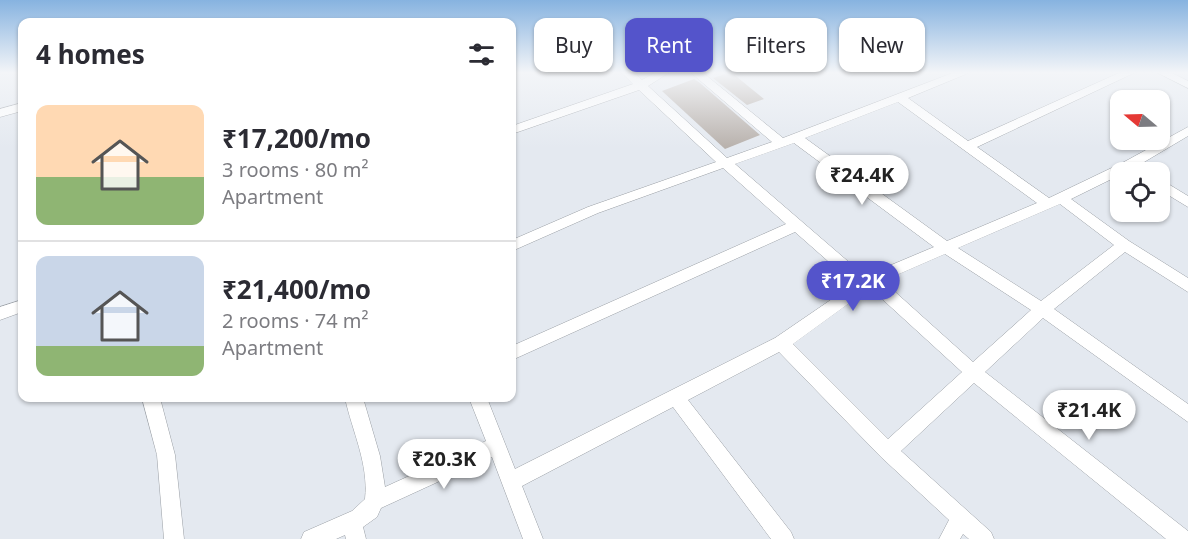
<!DOCTYPE html>
<meta charset="utf-8">
<style>
:root{--surface:#fff;--page:#f7f7f7;--text:#2b2b33;--muted:#7c7c81;--line:#e1e1e2;--accent:#5454cb}
body{margin:0;font-family:"Noto Sans",sans-serif;background:var(--page);color:var(--text);height:100vh;display:flex;flex-direction:column;font-size:22px;white-space:nowrap}
*{box-sizing:border-box;margin:0}
p{font-size:20px;color:var(--muted)}
.icon{flex:none;width:33px;height:33px;fill:none;stroke:currentColor;stroke-width:2;stroke-linecap:round;stroke-linejoin:round}
.map{position:relative;flex:1;overflow:hidden}
.drawer{position:absolute;left:18px;top:18px;width:498px;height:384px;display:flex;flex-direction:column;background:var(--surface);border-radius:12px;box-shadow:0 2px 4px #0004}
.drawer>*{flex:none}
.banner{position:absolute;left:534px;top:18px;width:564px;height:54px;display:flex;gap:12px}
.needle{width:39px;rotate:289deg}
.controls{position:absolute;left:1110px;top:90px;display:grid;gap:12px}
.controls a{display:grid;place-items:center;width:60px;height:60px;border-radius:12px;background:var(--surface);box-shadow:0 2px 4px #0004;font-size:30px}
.price{position:absolute;translate:-50% -51px;padding:0 14px;border-radius:21px;background:#fff;color:#222;font-size:20px;line-height:39px;filter:drop-shadow(0 2px 3px #0008)}
.price::after{content:'';position:absolute;left:50%;top:36px;width:18px;height:14px;margin-left:-9px;background:inherit;clip-path:polygon(0 0,100% 0,50% 100%)}
.price.on{background:var(--accent);color:#fff}
ul{padding:0;list-style:none}
li{display:flex;align-items:center;gap:18px;height:150px;padding:0 18px}
li+li{border-top:2px solid var(--line)}
li span{display:grid;place-items:center;flex:none;width:168px;height:120px;border-radius:12px;color:#555}
li>.icon{margin-inline-start:auto}
span .icon{width:72px;height:72px;fill:#fffc;stroke-width:1}
li b{font-size:26px}
h2{display:flex;justify-content:space-between;align-items:center;height:72px;padding:0 18px;font-size:26px}
.chip{padding:0 21px;border-radius:12px;background:var(--surface);box-shadow:0 2px 4px #0004;font-size:21px;line-height:54px}
.chip.on{background:var(--accent);color:#fff}
.map>svg:first-child{display:block}
</style>
<div class="map">
<svg width="1188" height="539" viewBox="0 0 1188 539">
<rect width="100%" height="100%" fill="#e4e9f0"/>
<g fill="#b8b1ac">
<polygon points="731,72 748,86 764,99 747,105 713,78"/>
<polygon points="694,79 700,83 760,135 725,149 662,91"/>
</g>
<g fill="none" stroke-linecap="round" stroke-linejoin="round">
<g stroke="#9a9fa5" stroke-width="1">
<g id="minor">
<path d="M 621,72 L 633,72 L 642,80 L 656,72 L 670,72 L 648,86 L 727,158 L 772,142 L 690,72 L 702,72 L 783,138 L 955,72 L 971,72 L 908,98 L 968,141 L 1121,72 L 1136,72 L 977,147 L 1049,198 L 1124,162 L 1188,127 L 1188,136 L 1134,168 L 1071,199 L 1129,241 L 1188,278 L 1188,292 L 1125,252 L 1054,309 L 1188,404 L 1188,422 L 1043,318 L 985,372 L 1188,531 L 1188,539 L 1166,539 L 974,383 L 901,451 L 991,532 L 994,539 L 969,539 L 963,534 L 960,539 L 939,539 L 949,520 L 881,457 L 779,352 L 688,400 L 791,532 L 794,539 L 771,539 L 673,407 L 522,486 L 543,539 L 523,539 L 492,457 L 381,508 L 377,517 L 363,527 L 366,539 L 346,539 L 345,535 L 336,539 L 301,539 L 304,532 L 352,511 L 365,499 C 369,464 352,431 345,398 L 363,398 L 380,456 L 385,487 L 486,441 L 469,398 L 487,398 L 515,469 L 775,338 L 854,284 L 795,232 L 512,360 L 512,346 L 786,224 L 723,168 L 598,213 L 512,251 L 512,240 L 588,207 L 716,162 L 639,90 L 512,134 L 512,126 L 633,84 ZM 898,102 L 1037,203 L 947,241 L 805,138 ZM 794,143 L 934,247 L 865,276 L 735,164 ZM 1060,204 L 1114,245 L 1041,301 L 958,248 ZM 945,254 L 1031,310 L 973,362 L 883,281 ZM 870,288 L 962,372 L 888,439 L 793,344 Z"/>
<polygon points="1156,72 1170,72 1188,81 1188,88"/>
<polygon points="22,103 22,111 0,117 0,109"/>
<polygon points="1160,179 1188,196 1188,207 1160,190"/>
<polygon points="22,300 22,312 0,320 0,307"/>
<polygon points="142,398 160,398 175,455 184,539 164,539 157,455"/>
</g>
</g>
<use href="#minor" fill="#fff" fill-rule="evenodd"/>
</g>
<linearGradient id="sky" x2="0" y2="1"><stop stop-color="#87b3e0"/><stop offset="0.49" stop-color="#f3f5f8"/><stop offset="1" stop-color="#f3f5f8" stop-opacity="0"/></linearGradient>
<rect width="1188" height="148" fill="url(#sky)"/>
</svg>
<div class="controls">
<a><svg class="needle" viewBox="-14 -14 28 28"><path d="M0-13l5 13h-10z" fill="#e53935"/><path d="M0 13l5-13h-10z" fill="#7c7c81"/></svg></a>
<a><svg class="icon" aria-label="locate" viewBox="0 0 24 24"><circle cx="12" cy="12" r="6"/><path d="M12 2v4M12 18v4M2 12h4M18 12h4"/></svg></a>
</div>
<b class="price" style="left:862px;top:206px">₹24.4K</b>
<b class="price on" style="left:853px;top:312px">₹17.2K</b>
<b class="price" style="left:1089px;top:441px">₹21.4K</b>
<b class="price" style="left:444px;top:490px">₹20.3K</b>
<div class="banner">
<a class="chip">Buy</a>
<a class="chip on">Rent</a>
<a class="chip">Filters</a>
<a class="chip">New</a>
</div>
<section class="drawer">
<h2>4 homes<svg class="icon" aria-label="filters" viewBox="0 0 24 24"><path d="M4 7h16M4 17h16"/><circle cx="9" cy="7" r="2"/><circle cx="15" cy="17" r="2"/></svg></h2>
<ul>
<li><span style="background:linear-gradient(#ffd9b3 60%,#8fb573 0)"><svg class="icon" aria-label="home" viewBox="0 0 24 24"><path d="M3 11l9-7 9 7M6 9v11h12V9"/></svg></span><div><b>₹17,200/mo</b><p>3 rooms · 80 m²</p><p>Apartment</p></div></li>
<li><span style="background:linear-gradient(#c9d6e8 75%,#8fb573 0)"><svg class="icon" aria-label="home" viewBox="0 0 24 24"><path d="M3 11l9-7 9 7M6 9v11h12V9"/></svg></span><div><b>₹21,400/mo</b><p>2 rooms · 74 m²</p><p>Apartment</p></div></li>
</ul>
</section>
</div>
